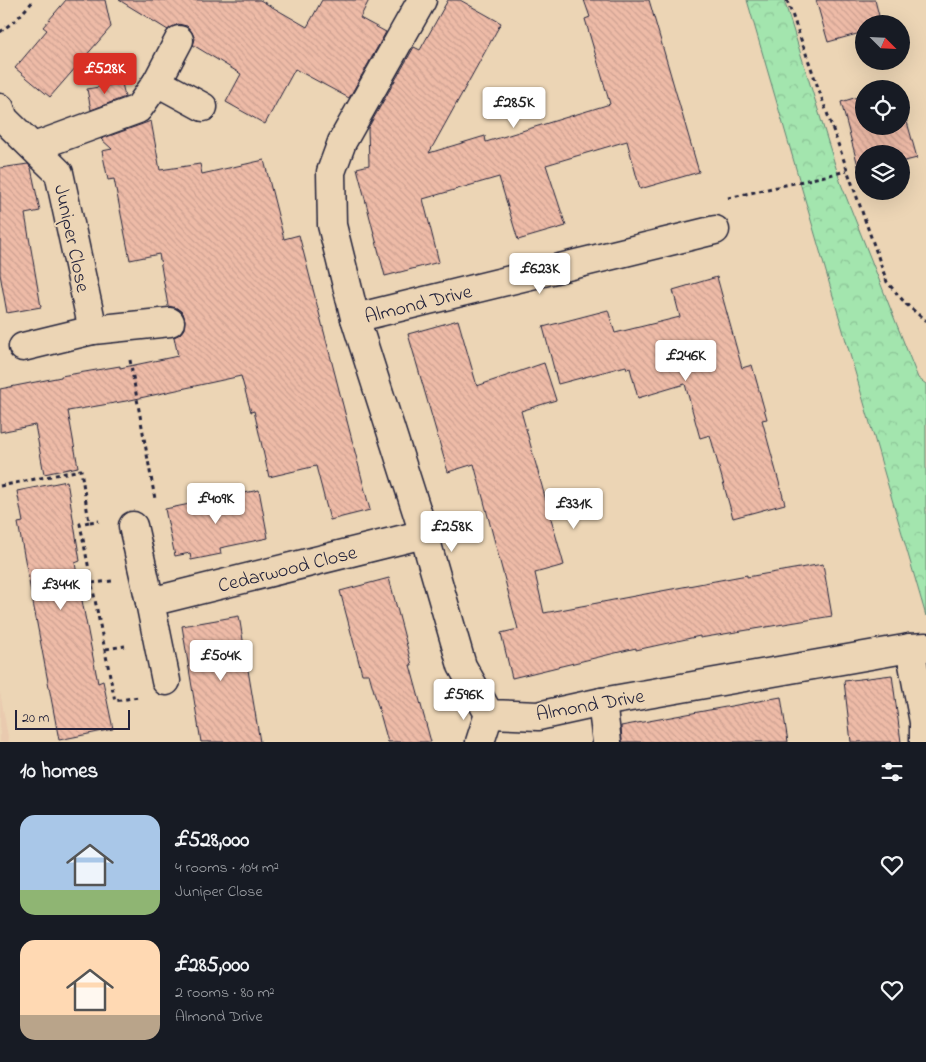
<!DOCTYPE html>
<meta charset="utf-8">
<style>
:root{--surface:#171b24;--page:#242831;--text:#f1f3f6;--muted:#9ea1a6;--accent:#d93025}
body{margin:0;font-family:"Indie Flower",sans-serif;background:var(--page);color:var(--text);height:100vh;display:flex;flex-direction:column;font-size:19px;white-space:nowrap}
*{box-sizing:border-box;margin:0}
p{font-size:16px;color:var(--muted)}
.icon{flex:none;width:28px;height:28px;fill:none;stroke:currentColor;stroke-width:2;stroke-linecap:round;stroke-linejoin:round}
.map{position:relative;height:742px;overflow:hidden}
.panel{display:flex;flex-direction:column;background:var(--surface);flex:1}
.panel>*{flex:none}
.needle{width:32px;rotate:114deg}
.fabs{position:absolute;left:855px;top:15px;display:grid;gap:10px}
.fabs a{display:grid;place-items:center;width:55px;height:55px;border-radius:50%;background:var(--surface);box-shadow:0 5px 20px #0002;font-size:25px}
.scale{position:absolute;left:15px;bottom:12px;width:115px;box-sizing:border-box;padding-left:5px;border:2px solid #22223b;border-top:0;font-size:14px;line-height:18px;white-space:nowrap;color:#22223b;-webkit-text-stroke:4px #ecd5b5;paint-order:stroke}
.price{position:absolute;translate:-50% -42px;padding:0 11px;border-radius:5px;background:#fff;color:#222;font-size:16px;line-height:32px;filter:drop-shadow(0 1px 2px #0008)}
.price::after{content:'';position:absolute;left:50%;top:30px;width:15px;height:11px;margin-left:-8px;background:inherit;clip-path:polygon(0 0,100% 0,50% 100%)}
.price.current{background:var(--accent);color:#fff}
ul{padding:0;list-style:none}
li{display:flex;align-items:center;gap:15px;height:125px;padding:0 20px}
li span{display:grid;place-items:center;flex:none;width:140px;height:100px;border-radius:15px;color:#555}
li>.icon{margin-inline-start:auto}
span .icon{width:60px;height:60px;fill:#fffc;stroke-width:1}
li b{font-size:21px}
h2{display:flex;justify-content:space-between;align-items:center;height:60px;padding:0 20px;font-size:21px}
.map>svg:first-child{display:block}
</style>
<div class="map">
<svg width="926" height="742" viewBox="0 0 926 742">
<defs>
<pattern id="forest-crowns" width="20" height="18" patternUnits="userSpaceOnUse" patternTransform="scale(1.25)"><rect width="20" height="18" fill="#a3e5ae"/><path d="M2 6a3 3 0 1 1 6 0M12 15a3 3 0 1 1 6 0" fill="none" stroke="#8cc497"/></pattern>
<pattern id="building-back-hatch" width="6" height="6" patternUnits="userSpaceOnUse" patternTransform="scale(1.25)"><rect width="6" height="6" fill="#eebba7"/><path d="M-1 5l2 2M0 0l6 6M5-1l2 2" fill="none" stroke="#cca091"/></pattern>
</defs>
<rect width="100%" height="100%" fill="#ecd5b5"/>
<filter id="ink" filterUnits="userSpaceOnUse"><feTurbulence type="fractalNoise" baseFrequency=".02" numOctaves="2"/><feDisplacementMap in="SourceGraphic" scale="10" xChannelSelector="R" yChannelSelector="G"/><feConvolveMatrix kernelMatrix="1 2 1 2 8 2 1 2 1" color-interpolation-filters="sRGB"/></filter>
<g filter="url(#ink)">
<polygon fill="#e9caaf" points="0,692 9,742 0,742"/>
<polygon fill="url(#forest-crowns)" stroke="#628474" points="747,0 784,0 841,184 918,378 926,384 926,616"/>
<g fill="url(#building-back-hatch)" stroke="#22223b">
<polygon points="66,0 105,0 111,27 50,97 15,68 47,30 43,27"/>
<polygon points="119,0 260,0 307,27 322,0 369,0 360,18 386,32 349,98 295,69 265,124 226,102 241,74 193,45 195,39 192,32 187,26 178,24 168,30"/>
<polygon points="448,0 460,0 501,23 429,153 485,136 486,142 610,104 585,19 590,17 584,0 649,0 699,172 640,189 627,141 546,165 566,226 518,240 499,177 423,199 439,262 385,276 357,168 369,165 368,128 414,47 420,50"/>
<polygon points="816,0 875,0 881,24 864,24 864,32 828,42"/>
<polygon points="122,83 125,97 91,110 87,89"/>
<polygon points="864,95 864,126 901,126 901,100 917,158 901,162 901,154 864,154 864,172 860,173 841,102"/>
<polygon points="151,121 160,170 200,164 202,174 264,160 284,239 299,235 370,510 330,520 316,466 269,477 254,411 251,412 241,376 126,401 68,411 78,467 44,474 35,425 0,432 0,389 61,377 61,376 120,366 120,368 178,356 174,337 180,334 184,329 185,320 183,313 177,308 168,306 159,254 130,260 114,179 108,180 102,151 112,149 101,139"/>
<polygon points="28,164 31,168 40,211 25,214 41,307 7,313 0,274 0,168"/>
<polygon points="717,277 742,368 752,365 767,419 762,420 785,504 733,518 710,435 700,438 685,384 638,398 630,368 627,369 626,366 558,384 543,327 608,310 615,333 680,317 673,290"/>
<polygon points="458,320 477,386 544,363 556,400 521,411 564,565 535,573 544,613 747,575 747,577 823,564 832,616 700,638 700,636 636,650 636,648 512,678 501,633 518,629 474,464 448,472 408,334"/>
<polygon points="67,481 80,561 75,563 78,580 98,683 103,681 113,729 59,740 18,523 23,522 17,491"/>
<polygon points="259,490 268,538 220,548 221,554 191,560 190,553 175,556 165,509"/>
<polygon points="389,578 412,665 410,665 431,742 388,742 369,674 362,674 340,591"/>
<polygon points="239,616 260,742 201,742 182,626"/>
<polygon points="892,675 901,742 851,742 844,681"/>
<polygon points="781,697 788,742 622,742 621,726"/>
</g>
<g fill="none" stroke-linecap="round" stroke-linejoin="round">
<g stroke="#22223b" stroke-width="31">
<g id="minor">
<polyline points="422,0 342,142 331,172 332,225 355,318 424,534 462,666 489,714 538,716 602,702 910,648 926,647"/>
<polyline points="157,82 203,107"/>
<polyline points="0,108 4,119 59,173 93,330 170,322"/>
<polyline points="34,147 138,109 157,82 179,40"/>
<polyline points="355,318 715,230"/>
<polyline points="23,347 93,330"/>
<polyline points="133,526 150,602"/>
<polyline points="910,648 924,722 924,742"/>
<polyline points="166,681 150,602 424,534"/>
<polyline points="602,702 607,742"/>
<polyline points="480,742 489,714"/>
</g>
</g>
<g stroke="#22223b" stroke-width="3" stroke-dasharray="4 4" stroke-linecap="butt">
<polyline points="787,0 887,282 906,304 926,321"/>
<polyline points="0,32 17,19 34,0"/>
<polyline points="728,198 847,171"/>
<polyline points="130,360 155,499"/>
<polyline points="0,486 81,470 89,522 99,521"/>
<polyline points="89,522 80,524 115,701 138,697"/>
<polyline points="92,583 112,581"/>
<polyline points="106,649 125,646"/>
</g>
<use href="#minor" stroke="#ecd5b5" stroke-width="28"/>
</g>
</g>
<g text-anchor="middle" stroke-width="4" stroke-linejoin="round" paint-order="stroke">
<g font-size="20" fill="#22223b" stroke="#ecd5b5">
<text transform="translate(73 238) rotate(78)" y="7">Juniper Close</text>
<text transform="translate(418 303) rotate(-14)" y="7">Almond Drive</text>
<text transform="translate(287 568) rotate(-14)" y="7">Cedarwood Close</text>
<text transform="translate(590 704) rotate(-10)" y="7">Almond Drive</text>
</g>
</g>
</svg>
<div class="fabs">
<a><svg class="needle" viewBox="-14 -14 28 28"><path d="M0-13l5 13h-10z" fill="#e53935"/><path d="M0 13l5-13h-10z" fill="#9ea1a6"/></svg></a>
<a><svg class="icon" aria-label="locate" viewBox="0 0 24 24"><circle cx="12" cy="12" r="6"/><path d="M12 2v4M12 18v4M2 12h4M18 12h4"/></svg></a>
<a><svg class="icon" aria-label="layers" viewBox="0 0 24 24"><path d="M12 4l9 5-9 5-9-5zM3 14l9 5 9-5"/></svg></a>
</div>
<div class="scale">20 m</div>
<b class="price current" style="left:105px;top:95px">£528K</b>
<b class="price" style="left:514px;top:129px">£285K</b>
<b class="price" style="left:540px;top:295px">£623K</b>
<b class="price" style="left:686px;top:382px">£246K</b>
<b class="price" style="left:216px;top:525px">£409K</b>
<b class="price" style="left:574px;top:530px">£331K</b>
<b class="price" style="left:452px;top:553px">£258K</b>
<b class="price" style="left:61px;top:611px">£344K</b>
<b class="price" style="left:221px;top:682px">£504K</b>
<b class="price" style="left:464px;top:721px">£596K</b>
</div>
<section class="panel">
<h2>10 homes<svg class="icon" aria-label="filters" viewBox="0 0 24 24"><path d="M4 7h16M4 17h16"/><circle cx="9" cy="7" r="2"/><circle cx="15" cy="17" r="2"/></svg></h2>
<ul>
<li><span style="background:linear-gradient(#a9c7e8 75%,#8fb573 0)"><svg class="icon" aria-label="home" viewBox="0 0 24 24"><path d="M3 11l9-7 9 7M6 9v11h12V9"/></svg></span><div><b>£528,000</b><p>4 rooms · 104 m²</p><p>Juniper Close</p></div><svg class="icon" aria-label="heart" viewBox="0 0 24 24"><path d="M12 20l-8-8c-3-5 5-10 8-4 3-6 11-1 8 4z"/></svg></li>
<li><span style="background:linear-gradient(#ffd9b3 75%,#b9a48a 0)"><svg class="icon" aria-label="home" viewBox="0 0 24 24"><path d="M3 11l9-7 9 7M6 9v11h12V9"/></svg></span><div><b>£285,000</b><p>2 rooms · 80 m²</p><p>Almond Drive</p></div><svg class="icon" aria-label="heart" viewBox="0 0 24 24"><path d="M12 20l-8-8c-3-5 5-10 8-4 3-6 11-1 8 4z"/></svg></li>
</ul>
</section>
